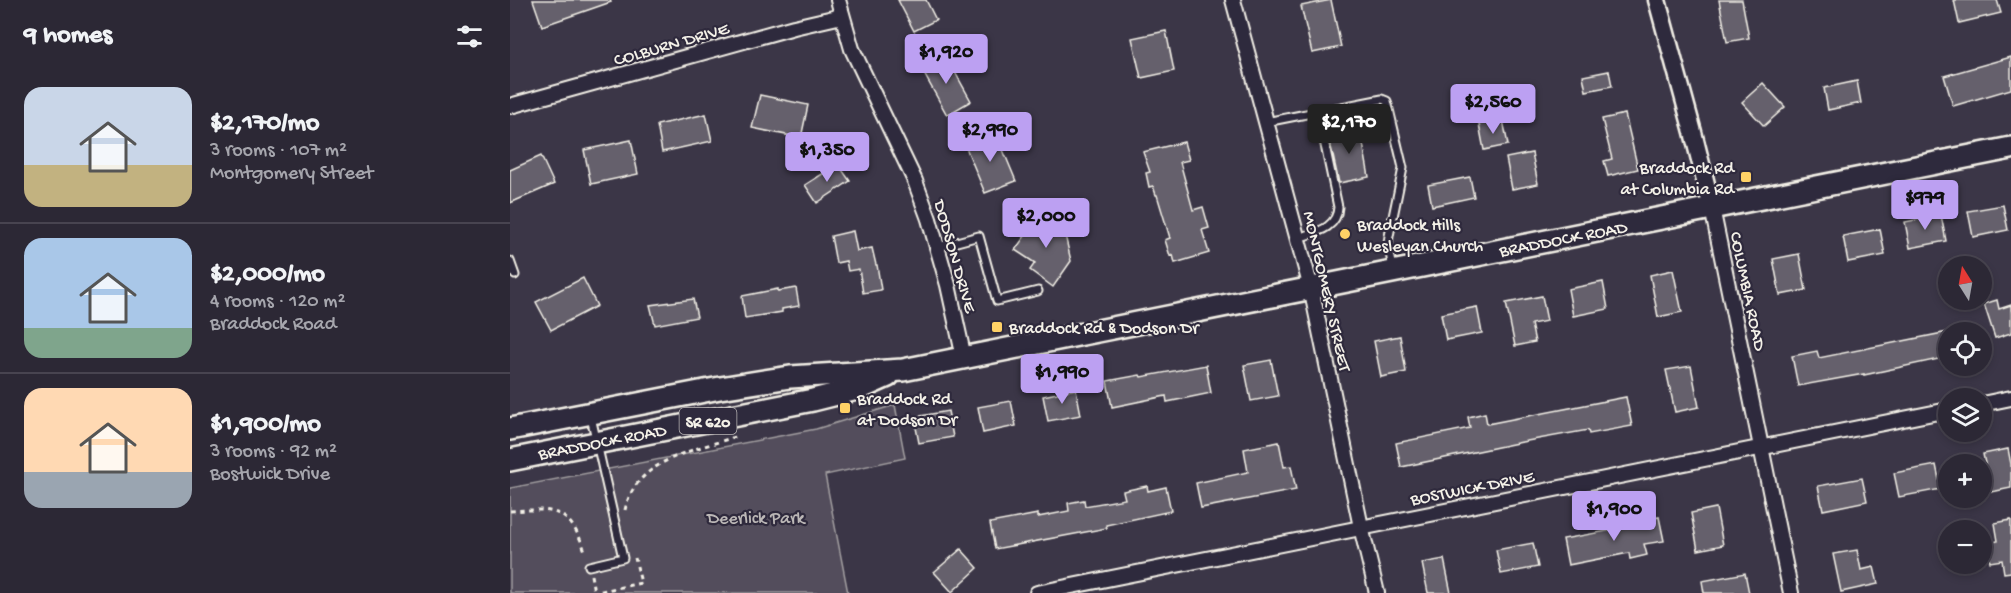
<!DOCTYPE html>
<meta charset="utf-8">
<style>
:root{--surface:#2c2835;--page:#383441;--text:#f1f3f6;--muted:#a6a6ad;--line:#484450;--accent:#bca0f2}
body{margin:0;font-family:"Gochi Hand",sans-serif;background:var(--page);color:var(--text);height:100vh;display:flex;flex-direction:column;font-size:22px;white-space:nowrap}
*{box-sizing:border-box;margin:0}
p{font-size:20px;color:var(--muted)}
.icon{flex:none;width:33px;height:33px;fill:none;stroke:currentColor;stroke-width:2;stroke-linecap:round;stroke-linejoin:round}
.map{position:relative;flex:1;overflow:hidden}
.side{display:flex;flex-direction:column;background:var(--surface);width:510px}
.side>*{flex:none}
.needle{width:39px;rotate:349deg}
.controls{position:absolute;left:1428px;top:256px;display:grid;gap:12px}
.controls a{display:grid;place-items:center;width:54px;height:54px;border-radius:50%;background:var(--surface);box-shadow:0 3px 9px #0003,0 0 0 2px var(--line);font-size:30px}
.price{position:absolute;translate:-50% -51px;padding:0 14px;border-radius:6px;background:var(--accent);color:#111;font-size:20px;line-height:39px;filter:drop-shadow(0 2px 3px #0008)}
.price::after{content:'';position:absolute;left:50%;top:36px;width:18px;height:14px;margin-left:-9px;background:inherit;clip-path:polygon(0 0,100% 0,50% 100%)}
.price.selected{background:#222;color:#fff}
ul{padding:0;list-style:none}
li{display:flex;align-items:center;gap:18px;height:150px;padding:0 24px}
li+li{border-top:2px solid var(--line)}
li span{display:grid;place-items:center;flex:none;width:168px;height:120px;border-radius:18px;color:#555}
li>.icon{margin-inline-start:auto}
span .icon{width:72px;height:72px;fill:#fffc;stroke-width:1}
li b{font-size:26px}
h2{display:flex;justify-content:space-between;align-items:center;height:72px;padding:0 24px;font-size:26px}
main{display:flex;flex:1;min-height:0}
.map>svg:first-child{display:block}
</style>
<main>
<section class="side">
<h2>9 homes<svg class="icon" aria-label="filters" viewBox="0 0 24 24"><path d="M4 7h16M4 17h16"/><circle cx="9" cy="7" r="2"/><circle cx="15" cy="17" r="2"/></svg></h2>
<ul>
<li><span style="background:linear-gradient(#c9d6e8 65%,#c2b280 0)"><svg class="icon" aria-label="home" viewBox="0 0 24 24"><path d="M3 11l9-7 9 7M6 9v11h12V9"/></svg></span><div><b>$2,170/mo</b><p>3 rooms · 107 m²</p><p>Montgomery Street</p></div></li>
<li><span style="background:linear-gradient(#a9c7e8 75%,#7fa58c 0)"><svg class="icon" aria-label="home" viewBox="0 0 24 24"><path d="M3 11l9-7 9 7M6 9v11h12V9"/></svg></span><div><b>$2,000/mo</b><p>4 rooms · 120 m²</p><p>Braddock Road</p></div></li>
<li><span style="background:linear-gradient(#ffd9b3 70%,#9aa5b1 0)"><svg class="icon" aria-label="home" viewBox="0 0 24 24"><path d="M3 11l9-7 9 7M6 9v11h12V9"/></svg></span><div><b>$1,900/mo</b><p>3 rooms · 92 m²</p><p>Bostwick Drive</p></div></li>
</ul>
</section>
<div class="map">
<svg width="1501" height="593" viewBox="0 0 1501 593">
<rect width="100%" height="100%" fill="#3b3647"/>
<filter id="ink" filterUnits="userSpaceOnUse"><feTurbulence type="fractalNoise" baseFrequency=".0167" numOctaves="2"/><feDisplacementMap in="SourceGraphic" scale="12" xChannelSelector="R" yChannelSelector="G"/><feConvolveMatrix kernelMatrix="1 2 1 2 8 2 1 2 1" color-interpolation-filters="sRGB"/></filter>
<g filter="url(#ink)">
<polygon fill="#534e5c" stroke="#a4a0a2" stroke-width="1.5" points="385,405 395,458 315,475 338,593 0,593 0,488 306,429"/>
<g fill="#65616c" stroke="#f4f1e8" stroke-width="1.5">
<polygon points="23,0 100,0 101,2 32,26"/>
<polygon points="388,0 416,0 426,20 404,31"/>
<polygon points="821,0 831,47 802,53 791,6"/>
<polygon points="1209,0 1232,0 1239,38 1217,42"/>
<polygon points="1444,0 1487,0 1491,13 1449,23"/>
<polygon points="656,31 664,71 631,78 622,38"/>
<polygon points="436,56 461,101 437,115 412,70"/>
<polygon points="1501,57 1501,89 1443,106 1434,76"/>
<polygon points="1099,71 1102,86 1076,91 1073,76"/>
<polygon points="1347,81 1351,103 1318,110 1314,88"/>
<polygon points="1253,83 1275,107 1254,126 1232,102"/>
<polygon points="250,95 298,105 291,138 242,128"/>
<polygon points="196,114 202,141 152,152 147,125"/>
<polygon points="1115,114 1128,169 1098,176 1094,161 1102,159 1092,119"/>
<polygon points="993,120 998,145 974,150 969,124"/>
<polygon points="850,127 859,177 829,183 818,133"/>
<polygon points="486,133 506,181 475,193 455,145"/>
<polygon points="121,140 128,174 81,184 74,150"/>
<polygon points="674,142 679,160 670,162 683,210 693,207 699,228 692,230 699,253 665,263 663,255 660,256 655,240 660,238 647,195 646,195 643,186 639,187 636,173 640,172 633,152"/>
<polygon points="1022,153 1028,184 1002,189 996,158"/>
<polygon points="31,156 44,184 0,203 0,170"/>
<polygon points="328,164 340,181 307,203 295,185"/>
<polygon points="960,177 964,197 922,206 918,185"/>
<polygon points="1493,205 1498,230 1463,237 1458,211"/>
<polygon points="532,212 553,226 561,261 543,287 520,270 525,263 505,250"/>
<polygon points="1431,215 1436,241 1400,248 1395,222"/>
<polygon points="1370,229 1375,255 1338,262 1333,236"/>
<polygon points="343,231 347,251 362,248 366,265 367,265 371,290 353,293 349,269 338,271 336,261 326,263 321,236"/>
<polygon points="1289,254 1296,290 1270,295 1263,259"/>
<polygon points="1163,270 1172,312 1148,317 1140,275"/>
<polygon points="73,278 87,306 41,330 26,302"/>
<polygon points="1093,282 1098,309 1063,316 1058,289"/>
<polygon points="286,288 289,306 272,309 272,312 235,318 232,296 268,289 268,291"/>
<polygon points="1032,296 1037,321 1021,324 1025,342 1005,346 996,303"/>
<polygon points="183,299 187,317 145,325 140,305"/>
<polygon points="1487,300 1489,309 1501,305 1501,333 1485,338 1474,304"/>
<polygon points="967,307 972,333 936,340 931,314"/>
<polygon points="1438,332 1438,357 1354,375 1354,374 1288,386 1282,356 1307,351 1309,358"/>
<polygon points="890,336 896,372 871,377 864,341"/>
<polygon points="761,360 768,396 741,401 734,365"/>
<polygon points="696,365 701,393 657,402 656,396 602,407 597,381 630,375 631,377"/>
<polygon points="1181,366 1189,407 1165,412 1156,370"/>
<polygon points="566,389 571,415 538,421 533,396"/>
<polygon points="1116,397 1122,426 1079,434 1078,430 1017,441 891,467 886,443 960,428 958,417 975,413 977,424"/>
<polygon points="501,401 506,426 473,433 468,407"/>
<polygon points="438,411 443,437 409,443 404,417"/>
<polygon points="769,442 774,467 781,466 786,490 691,508 686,483 738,472 734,449"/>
<polygon points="1498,449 1501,464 1501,488 1481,492 1473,454"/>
<polygon points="1426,465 1431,489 1389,497 1384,473"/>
<polygon points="1352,478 1357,501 1313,510 1308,486"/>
<polygon points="637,486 638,491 656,487 661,511 596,525 597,528 485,549 480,523 528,514 528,517 559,511 558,503 574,500 575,506 615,499 613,491"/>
<polygon points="1206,508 1213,545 1188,550 1181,513"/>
<polygon points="1149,517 1154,541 1134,544 1137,555 1120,559 1119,553 1058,565 1053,539 1114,528 1113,524"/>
<polygon points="1501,520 1501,572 1494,573 1492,560 1480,562 1477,543 1488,541 1485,523"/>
<polygon points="1023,543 1028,567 991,574 986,550"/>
<polygon points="451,549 468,568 442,592 424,572"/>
<polygon points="1347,550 1351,570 1364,567 1368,584 1331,592 1323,554"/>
<polygon points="934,559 941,593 918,593 912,563"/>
<polygon points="1235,573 1239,593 1194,593 1192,581"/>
</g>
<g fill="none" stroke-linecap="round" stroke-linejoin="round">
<g stroke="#f4f1e8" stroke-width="11">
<g id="service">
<polyline points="756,122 872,99 877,101 893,168 879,236 878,244 883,268"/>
<path d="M 788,238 C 806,232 827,229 828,207 L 808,112"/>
<polyline points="428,247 469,236 487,301 528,291"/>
<polyline points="0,261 5,275"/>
<polyline points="79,566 113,558 81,417"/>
</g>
</g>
<g stroke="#f4f1e8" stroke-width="18">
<g id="minor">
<polyline points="328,0 342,49 405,181 419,219 438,285 454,358"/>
<polyline points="723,0 801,288 851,527 867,593"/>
<polyline points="0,106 284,27 332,16"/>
<polyline points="1202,208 1281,593"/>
<polyline points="1472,404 1501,398"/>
<polyline points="527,593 1438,410"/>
</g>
</g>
<g stroke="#f4f1e8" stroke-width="21">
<polyline id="tertiary" points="1147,0 1183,132 1202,208"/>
</g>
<g stroke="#f4f1e8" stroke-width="26">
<g id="primary">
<polyline points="0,429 210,388 280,377 393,370 1501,148"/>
<polyline points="0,460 303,400 351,388 378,376"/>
</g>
</g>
<g stroke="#f4f1e8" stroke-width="3" stroke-dasharray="4.5 4.5" stroke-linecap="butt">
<path d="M 115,510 C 126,459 185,450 228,436"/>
<path d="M 0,511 C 46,508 60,508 76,554"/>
<polyline points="81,575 84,592"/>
<polyline points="82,593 131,583 125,558"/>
</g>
<use href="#service" stroke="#2f2a3d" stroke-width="7"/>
<use href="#minor" stroke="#2f2a3d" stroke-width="14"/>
<use href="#tertiary" stroke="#2f2a3d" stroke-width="16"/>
<use href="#primary" stroke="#2f2a3d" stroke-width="21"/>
</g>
</g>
<g fill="#ffd166" stroke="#2f2a3d" stroke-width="2">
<rect x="1230" y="171" width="12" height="12" rx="3"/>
<circle cx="835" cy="234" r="6"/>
<rect x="481" y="321" width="12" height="12" rx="3"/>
<rect x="329" y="402" width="12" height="12" rx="3"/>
</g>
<g text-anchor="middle" stroke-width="4.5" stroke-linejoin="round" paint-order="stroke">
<rect fill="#2f2a3d" stroke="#b9b5b5" stroke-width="1.5" x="169.5" y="408" width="57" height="26" rx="4.5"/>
<g font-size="16" font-weight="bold" fill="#f4f1e8">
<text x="198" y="427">SR 620</text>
</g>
<g font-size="18" fill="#f4f1e8" stroke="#2f2a3d">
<text transform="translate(161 43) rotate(-16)" y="6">COLBURN DRIVE</text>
<text transform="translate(1053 238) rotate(-11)" y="6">BRADDOCK ROAD</text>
<text transform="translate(446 256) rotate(74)" y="6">DODSON DRIVE</text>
<text transform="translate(818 291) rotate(77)" y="6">MONTGOMERY STREET</text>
<text transform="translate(1239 291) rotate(78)" y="6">COLUMBIA ROAD</text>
<text transform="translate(92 441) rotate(-11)" y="6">BRADDOCK ROAD</text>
<text transform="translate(962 487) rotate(-11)" y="6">BOSTWICK DRIVE</text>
</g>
<g font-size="18" fill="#f4f1e8" stroke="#2f2a3d" text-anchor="start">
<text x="1224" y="173" text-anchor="end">Braddock Rd<tspan x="1224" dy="21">at Columbia Rd</tspan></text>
<text x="847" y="230">Braddock Hills<tspan x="847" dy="21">Wesleyan Church</tspan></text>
<text x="499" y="333">Braddock Rd &amp; Dodson Dr</text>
<text x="347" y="404">Braddock Rd<tspan x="347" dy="21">at Dodson Dr</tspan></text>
</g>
<g font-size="18" fill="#bcb8b7" stroke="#2f2a3d">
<text x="246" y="523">Deerlick Park</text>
</g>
</g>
</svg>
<div class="controls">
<a><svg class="needle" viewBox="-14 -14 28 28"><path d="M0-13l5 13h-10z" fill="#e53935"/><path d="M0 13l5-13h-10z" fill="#a6a6ad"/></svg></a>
<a><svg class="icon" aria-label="locate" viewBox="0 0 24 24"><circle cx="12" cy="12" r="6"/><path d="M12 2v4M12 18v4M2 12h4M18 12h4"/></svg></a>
<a><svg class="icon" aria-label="layers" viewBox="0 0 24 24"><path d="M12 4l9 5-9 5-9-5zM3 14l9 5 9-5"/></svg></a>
<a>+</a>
<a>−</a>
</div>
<b class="price" style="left:436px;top:85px">$1,920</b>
<b class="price" style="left:983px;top:135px">$2,560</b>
<b class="price selected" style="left:839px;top:155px">$2,170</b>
<b class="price" style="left:480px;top:163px">$2,990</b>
<b class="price" style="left:317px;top:183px">$1,350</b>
<b class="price" style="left:1415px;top:231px">$979</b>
<b class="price" style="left:536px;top:249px">$2,000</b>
<b class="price" style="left:552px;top:405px">$1,990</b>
<b class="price" style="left:1104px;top:542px">$1,900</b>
</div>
</main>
